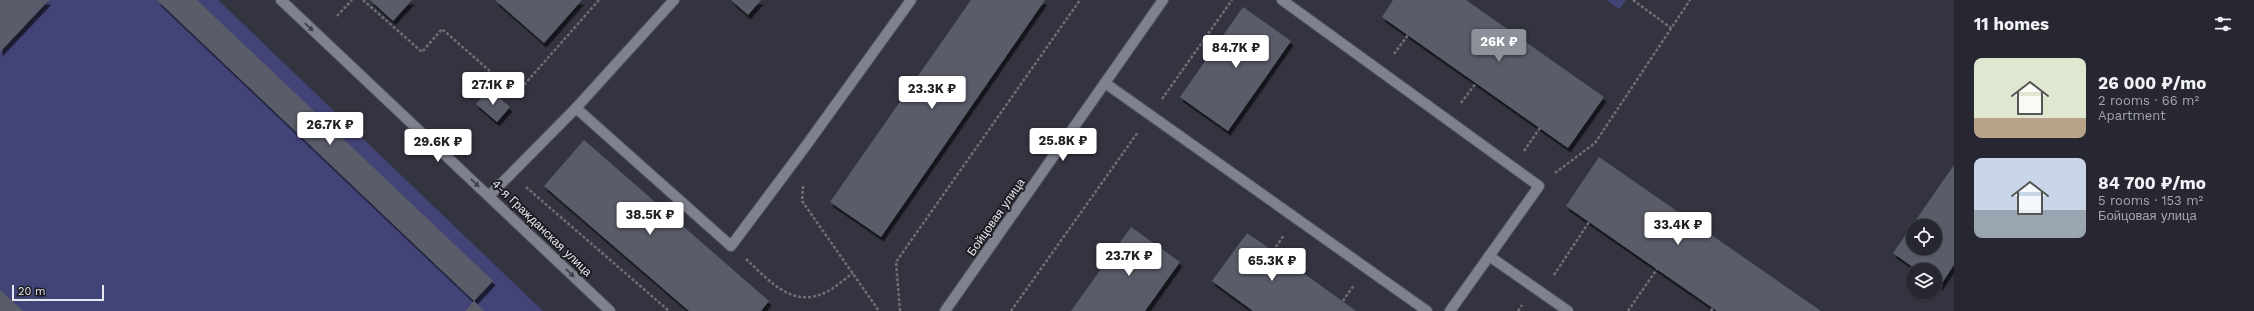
<!DOCTYPE html>
<meta charset="utf-8">
<style>
:root{--surface:#262730;--page:#2e2f38;--text:#f1f3f6;--muted:#a4a5ab;--line:#42444c;--accent:#8c9099}
body{margin:0;font-family:"Work Sans",sans-serif;background:var(--page);color:var(--text);height:100vh;display:flex;flex-direction:column;font-size:15px;white-space:nowrap}
*{box-sizing:border-box;margin:0}
p{font-size:13px;color:var(--muted)}
.icon{flex:none;width:22px;height:22px;fill:none;stroke:currentColor;stroke-width:2;stroke-linecap:round;stroke-linejoin:round}
.map{position:relative;flex:1;overflow:hidden}
.sheet{display:flex;flex-direction:column;background:var(--surface);width:300px}
.sheet>*{flex:none}
.tools{position:absolute;left:1906px;top:219px;display:grid;gap:8px}
.tools a{display:grid;place-items:center;width:36px;height:36px;border-radius:50%;background:var(--surface);box-shadow:0 1px 3px #0004,0 0 0 1px var(--line);font-size:20px}
.scale{position:absolute;left:12px;bottom:10px;width:92px;box-sizing:border-box;padding-left:4px;border:2px solid #e8e9f0;border-top:0;font-size:11px;line-height:14px;white-space:nowrap;color:#e8e9f0;-webkit-text-stroke:3px #1c1c22;paint-order:stroke}
.price{position:absolute;translate:-50% -34px;padding:0 9px;border-radius:4px;background:#fff;color:#222;font-size:13px;line-height:26px;filter:drop-shadow(0 1px 2px #0008)}
.price::after{content:'';position:absolute;left:50%;top:24px;width:12px;height:9px;margin-left:-6px;background:inherit;clip-path:polygon(0 0,100% 0,50% 100%)}
.price.current{background:var(--accent);color:#fff}
ul{padding:0;list-style:none}
li{display:flex;align-items:center;gap:12px;height:100px;padding:0 20px}
li span{display:grid;place-items:center;flex:none;width:112px;height:80px;border-radius:8px;color:#555}
li>.icon{margin-inline-start:auto}
span .icon{width:48px;height:48px;fill:#fffc;stroke-width:1}
li b{font-size:17px}
h2{display:flex;justify-content:space-between;align-items:center;height:48px;padding:0 20px;font-size:17px}
main{display:flex;flex:1;min-height:0}
.map>svg:first-child{display:block}
</style>
<main>
<div class="map">
<svg width="1954" height="311" viewBox="0 0 1954 311">
<defs>
<filter id="shadow"><feDropShadow dx="2.5" dy="4.5" stdDeviation="0" flood-color="#0009"/></filter>
</defs>
<rect width="100%" height="100%" fill="#333440"/>
<g fill="#424478">
<polygon points="0,0 218,0 543,311 0,311"/>
<polygon points="1606,0 1626,0 1619,9"/>
</g>
<g fill="#5a5c69" fill-rule="evenodd" filter="url(#shadow)">
<polygon points="0,0 49,0 0,52"/>
<polygon points="157,0 197,0 493,281 474,301"/>
<polygon points="370,0 412,0 393,21"/>
<polygon points="495,0 582,0 544,43"/>
<polygon points="731,0 761,0 748,15"/>
<polygon points="971,0 1045,0 881,237 830,202"/>
<polygon points="1393,0 1466,0 1604,97 1568,148 1382,17"/>
<polygon points="1243,7 1291,41 1228,131 1180,97"/>
<polygon points="489,89 510,107 497,122 476,104"/>
<polygon points="584,140 769,301 761,311 689,311 544,186"/>
<polygon points="1599,157 1821,311 1717,311 1589,222 1566,206"/>
<path d="M 1954,165 L 1954,265 L 1940,286 L 1935,282 L 1935,270 L 1917,270 L 1893,253 ZM 1913,226 L 1935,226 L 1935,248 L 1913,248 Z"/>
<polygon points="1131,227 1180,262 1145,311 1071,311"/>
<polygon points="1247,233 1273,251 1356,311 1253,311 1212,281"/>
<polygon points="0,290 23,311 0,311"/>
<polygon points="474,301 484,311 465,311"/>
</g>
<g fill="none" stroke-linecap="round" stroke-linejoin="round">
<g stroke="#50515b" stroke-width="12">
<g id="service">
<polyline points="1282,0 1539,186 1450,311"/>
<polyline points="1105,83 1427,311"/>
<polyline points="576,108 731,246 805,147 911,0"/>
<polyline points="489,196 576,108 674,0"/>
<polyline points="1489,256 1568,311"/>
</g>
</g>
<g stroke="#50515b" stroke-width="12">
<polyline id="minor" points="281,0 610,311"/>
</g>
<g stroke="#50515b" stroke-width="12">
<polyline id="tertiary" points="945,311 1163,0"/>
</g>
<g stroke="#6d6e78" stroke-width="2.5" stroke-dasharray="3 2" stroke-linecap="butt">
<polyline points="363,0 422,52 442,29 516,94 599,0"/>
<polyline points="1633,0 1671,28"/>
<polyline points="337,16 352,0"/>
<polyline points="1394,54 1408,35"/>
<polyline points="1162,99 1232,0"/>
<polyline points="1461,103 1476,83"/>
<polyline points="1524,151 1540,128"/>
<polyline points="1555,173 1595,143 1690,0"/>
<polyline points="803,186 802,201 879,311"/>
<polyline points="526,187 669,311"/>
<polyline points="1273,251 1284,235"/>
<path d="M 746,259 C 768,279 790,307 822,294 C 833,290 843,280 853,273"/>
<polyline points="1554,275 1589,222"/>
<polyline points="1343,301 1354,285"/>
<polyline points="900,311 896,262 1080,0"/>
<polyline points="1011,311 1138,132"/>
<polyline points="1518,311 1522,305"/>
<polyline points="1628,311 1657,269"/>
<polyline points="1711,311 1713,308"/>
</g>
<use href="#service" stroke="#7f818f" stroke-width="10"/>
<use href="#minor" stroke="#7f818f" stroke-width="10"/>
<use href="#tertiary" stroke="#7f818f" stroke-width="10"/>
</g>
<defs><path id="oneway-solid" d="M-6-.8H1V-3.2L6.5 0L1 3.2V.8H-6Z"/></defs>
<g fill="#3f3f48">
<use href="#oneway-solid" transform="translate(309 27) rotate(44)"/>
<use href="#oneway-solid" transform="translate(475 183) rotate(43)"/>
<use href="#oneway-solid" transform="translate(570 273) rotate(44)"/>
</g>
<g text-anchor="middle" stroke-width="4" stroke-linejoin="round" paint-order="stroke">
<g font-size="12" fill="#e8e9f0" stroke="#1c1c22">
<text transform="translate(996 217) rotate(-55)" y="4">Бойцовая улица</text>
<text transform="translate(542 228) rotate(44)" y="4">4-я Гражданская улица</text>
</g>
</g>
</svg>
<div class="tools">
<a><svg class="icon" aria-label="locate" viewBox="0 0 24 24"><circle cx="12" cy="12" r="6"/><path d="M12 2v4M12 18v4M2 12h4M18 12h4"/></svg></a>
<a><svg class="icon" aria-label="layers" viewBox="0 0 24 24"><path d="M12 4l9 5-9 5-9-5zM3 14l9 5 9-5"/></svg></a>
</div>
<div class="scale">20 m</div>
<b class="price current" style="left:1499px;top:63px">26K ₽</b>
<b class="price" style="left:1236px;top:69px">84.7K ₽</b>
<b class="price" style="left:493px;top:106px">27.1K ₽</b>
<b class="price" style="left:932px;top:110px">23.3K ₽</b>
<b class="price" style="left:330px;top:146px">26.7K ₽</b>
<b class="price" style="left:1063px;top:162px">25.8K ₽</b>
<b class="price" style="left:438px;top:163px">29.6K ₽</b>
<b class="price" style="left:650px;top:236px">38.5K ₽</b>
<b class="price" style="left:1678px;top:246px">33.4K ₽</b>
<b class="price" style="left:1129px;top:277px">23.7K ₽</b>
<b class="price" style="left:1272px;top:282px">65.3K ₽</b>
</div>
<section class="sheet">
<h2>11 homes<svg class="icon" aria-label="filters" viewBox="0 0 24 24"><path d="M4 7h16M4 17h16"/><circle cx="9" cy="7" r="2"/><circle cx="15" cy="17" r="2"/></svg></h2>
<ul>
<li><span style="background:linear-gradient(#dfe7d0 75%,#b9a48a 0)"><svg class="icon" aria-label="home" viewBox="0 0 24 24"><path d="M3 11l9-7 9 7M6 9v11h12V9"/></svg></span><div><b>26 000 ₽/mo</b><p>2 rooms · 66 m²</p><p>Apartment</p></div></li>
<li><span style="background:linear-gradient(#c9d6e8 65%,#9aa5b1 0)"><svg class="icon" aria-label="home" viewBox="0 0 24 24"><path d="M3 11l9-7 9 7M6 9v11h12V9"/></svg></span><div><b>84 700 ₽/mo</b><p>5 rooms · 153 m²</p><p>Бойцовая улица</p></div></li>
</ul>
</section>
</main>
